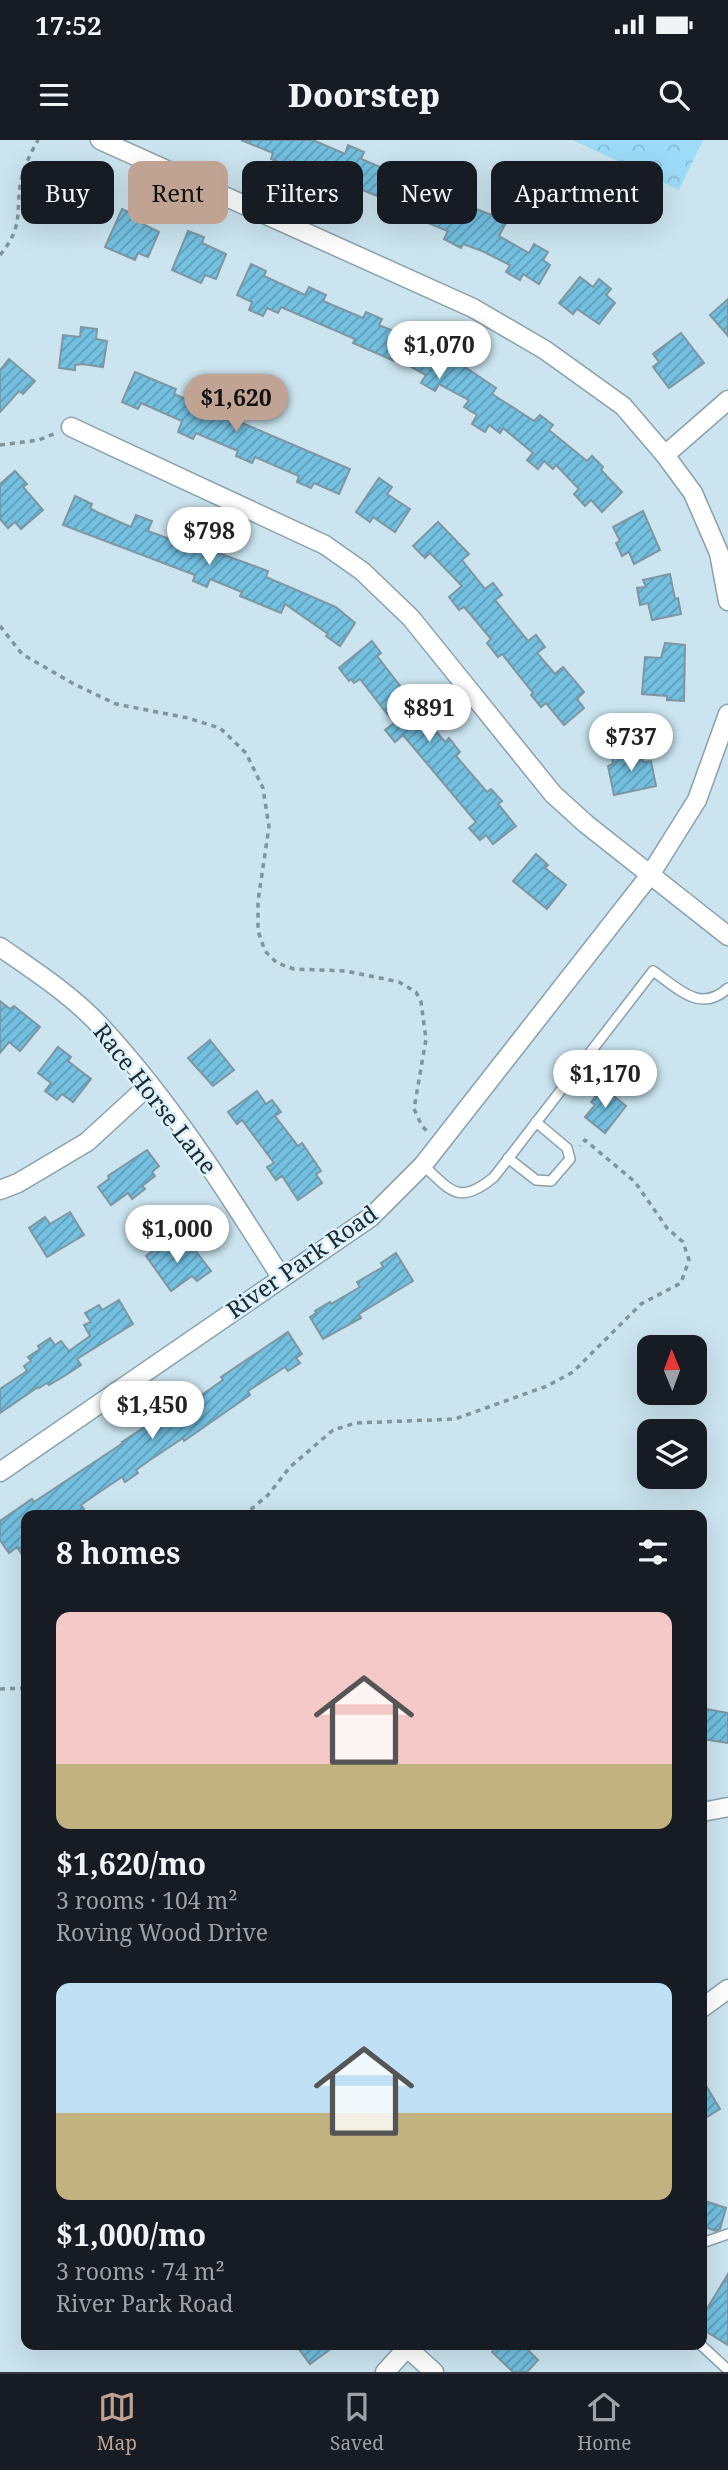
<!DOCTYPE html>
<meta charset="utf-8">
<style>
:root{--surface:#171b24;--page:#20242c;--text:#f1f3f6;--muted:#9ea1a6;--line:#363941;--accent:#c1a393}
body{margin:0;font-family:"Noto Serif",serif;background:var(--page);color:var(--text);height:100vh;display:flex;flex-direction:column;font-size:26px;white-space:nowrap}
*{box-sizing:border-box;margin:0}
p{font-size:23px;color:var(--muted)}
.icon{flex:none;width:38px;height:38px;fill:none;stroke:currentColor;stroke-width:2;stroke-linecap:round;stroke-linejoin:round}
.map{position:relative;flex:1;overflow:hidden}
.panel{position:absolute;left:21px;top:1370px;width:686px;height:840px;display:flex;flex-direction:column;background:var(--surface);border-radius:14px;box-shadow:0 7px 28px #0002}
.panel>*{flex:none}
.hud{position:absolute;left:21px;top:21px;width:686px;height:63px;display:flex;gap:14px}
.needle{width:46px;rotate:359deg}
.tools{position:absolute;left:637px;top:1195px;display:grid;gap:14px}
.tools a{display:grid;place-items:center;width:70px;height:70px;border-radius:14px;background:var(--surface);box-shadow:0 7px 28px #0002;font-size:35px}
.price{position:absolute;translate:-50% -60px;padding:0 16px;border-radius:24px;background:#fff;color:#222;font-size:23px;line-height:46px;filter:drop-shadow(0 2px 4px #0008)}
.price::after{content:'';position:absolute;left:50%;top:42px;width:21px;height:16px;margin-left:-10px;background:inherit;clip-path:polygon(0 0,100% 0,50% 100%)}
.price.selected{background:var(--accent);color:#111}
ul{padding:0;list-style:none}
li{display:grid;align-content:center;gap:14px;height:371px;padding:0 35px}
li span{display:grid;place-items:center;height:217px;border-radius:14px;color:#555}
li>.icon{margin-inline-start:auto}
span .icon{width:126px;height:126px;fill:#fffc;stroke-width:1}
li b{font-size:30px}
h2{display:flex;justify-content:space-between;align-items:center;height:84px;padding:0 35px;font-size:30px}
.chip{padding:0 24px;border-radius:14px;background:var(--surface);box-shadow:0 7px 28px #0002;font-size:24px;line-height:63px}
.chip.selected{background:var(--accent);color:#111}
.status{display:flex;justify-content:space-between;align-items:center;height:49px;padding:0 35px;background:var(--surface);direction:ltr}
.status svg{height:19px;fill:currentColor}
header{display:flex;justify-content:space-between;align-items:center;height:91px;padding:0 35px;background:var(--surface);font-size:32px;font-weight:800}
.tabs{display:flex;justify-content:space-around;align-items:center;height:98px;border-top:2px solid var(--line);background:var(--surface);font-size:19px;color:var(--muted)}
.tabs a{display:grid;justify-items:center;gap:4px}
.tabs .selected{color:var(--accent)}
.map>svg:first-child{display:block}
</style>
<div class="status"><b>17:52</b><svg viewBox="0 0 49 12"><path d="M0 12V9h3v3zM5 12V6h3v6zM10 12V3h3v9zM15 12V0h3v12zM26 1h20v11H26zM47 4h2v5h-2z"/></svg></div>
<header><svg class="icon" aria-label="menu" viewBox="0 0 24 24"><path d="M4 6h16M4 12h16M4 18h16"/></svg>Doorstep<svg class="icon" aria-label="search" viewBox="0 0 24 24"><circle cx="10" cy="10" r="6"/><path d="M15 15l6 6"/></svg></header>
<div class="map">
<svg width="728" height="2232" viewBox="0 0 728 2232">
<defs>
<pattern id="park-crowns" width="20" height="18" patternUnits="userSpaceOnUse" patternTransform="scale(1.75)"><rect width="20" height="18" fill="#9cdcf8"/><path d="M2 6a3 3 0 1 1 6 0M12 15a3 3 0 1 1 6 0" fill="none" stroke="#86bdd5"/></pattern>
<pattern id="building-hatch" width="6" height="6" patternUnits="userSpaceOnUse" patternTransform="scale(1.75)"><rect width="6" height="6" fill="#73c0e1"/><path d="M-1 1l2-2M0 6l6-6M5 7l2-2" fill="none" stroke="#5e9cb7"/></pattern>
</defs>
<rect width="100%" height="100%" fill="#cbe4ef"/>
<polygon fill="url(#park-crowns)" points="573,0 703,0 679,50"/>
<g fill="url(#building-hatch)" stroke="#7f96a1" stroke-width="2">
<polygon points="241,0 313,0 345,14 348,5 364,12 361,19 385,29 383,33 408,43 411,35 448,48 443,61 466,73 469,66 507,81 499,96 529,113 534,104 548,112 543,120 550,125 539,144 523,134 520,140 506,132 510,125 482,111 463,104 461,108 444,99 448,91 406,74 405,77 386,70 390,61 350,45 348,49 331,42 332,39 290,21 288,26 271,19 273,13"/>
<polygon points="63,39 81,47 79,51 95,60 86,79 78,76 77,79 51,68"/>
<polygon points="122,69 137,76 135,80 159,92 148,117 138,113 135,120 105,107"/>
<polygon points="188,91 204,97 202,103 226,114 216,139 205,135 201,143 172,130"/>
<polygon points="251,124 266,131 264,136 305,155 309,147 326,155 323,161 363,178 366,172 382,179 379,185 424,204 427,198 442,207 440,210 496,248 492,254 534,281 540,275 553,285 549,290 587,321 592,316 603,327 601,330 622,352 602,372 591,360 585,366 574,354 579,349 556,325 553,329 544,321 538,329 527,320 533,313 503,288 500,293 489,285 485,292 472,284 477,275 464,267 469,260 439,244 435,251 421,243 426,235 395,218 394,221 353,203 355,199 281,167 278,173 267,168 263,176 249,170 252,162 237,155"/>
<polygon points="580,137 593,147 599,139 611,149 606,155 615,163 599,184 577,169 573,174 559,163"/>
<polygon points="728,159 728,196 710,175"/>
<polygon points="81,187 97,189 96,199 107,201 103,227 82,224 75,225 75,230 59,228 63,195 80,197"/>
<polygon points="681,193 704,223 669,248 653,227 659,222 653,214"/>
<polygon points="9,219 35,241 23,254 19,251 0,272 0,230"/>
<polygon points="135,232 176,249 174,254 206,268 210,259 225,265 221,274 350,329 339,354 314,343 311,348 297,342 299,336 255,317 252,323 236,316 238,311 196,293 193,299 178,292 182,281 141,263 138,269 122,262"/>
<polygon points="15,331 27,344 23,347 43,370 21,389 15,382 8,388 0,379 0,344"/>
<polygon points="379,338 392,347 387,354 410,369 395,392 373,377 370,382 356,372"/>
<polygon points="75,356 92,364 90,368 99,373 131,387 136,375 152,381 148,391 191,407 193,400 211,407 210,410 268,431 266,437 336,467 355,483 340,506 326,496 328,494 285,464 281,473 240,456 242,452 210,439 207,447 193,441 195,435 63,385"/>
<polygon points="643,371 660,410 634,424 629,412 622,416 616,403 620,401 613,387"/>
<polygon points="438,382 469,414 462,420 485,449 493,443 502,455 495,460 528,501 536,495 545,507 537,513 555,534 563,527 584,552 577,559 584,568 564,585 546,563 541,567 531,555 533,553 502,514 498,517 487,503 491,499 471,475 464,467 459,470 449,457 462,446 430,413 425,418 413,406"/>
<polygon points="670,434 675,459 678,458 681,474 652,480 648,463 640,465 637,448 646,447 643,440"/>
<polygon points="372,501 381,513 377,516 405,552 408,549 420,563 416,567 445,602 449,598 460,612 456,616 487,652 491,649 502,661 498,664 516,686 493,704 486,695 480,700 469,688 476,682 403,595 395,602 385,590 394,583 360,539 354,543 351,539 349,541 339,528"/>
<polygon points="665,503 685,505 684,561 667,560 667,556 642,554 645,517 661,518"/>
<polygon points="641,611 643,622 651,621 656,646 614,655 608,626 613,624 612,617"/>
<polygon points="536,714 548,725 545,728 566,745 547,769 513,741"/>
<polygon points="0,861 10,869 14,866 40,887 20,911 9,902 0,913"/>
<polygon points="210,900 234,930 213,946 188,918"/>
<polygon points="58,907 71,917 68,921 91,939 73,962 62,954 57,960 45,951 51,943 38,933"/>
<polygon points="605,949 626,966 605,993 585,977 595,965 591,962 601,950 603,952"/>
<polygon points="257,951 266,964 272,960 281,972 275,976 298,1006 302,1003 321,1031 316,1034 322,1043 298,1060 282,1036 276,1040 267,1027 274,1023 242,980 237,984 228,972"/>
<polygon points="147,1010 159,1026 152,1032 155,1036 142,1046 145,1049 132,1059 128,1053 111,1065 98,1047 109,1039 108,1036"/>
<polygon points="70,1072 84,1095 47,1117 29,1088 45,1077 50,1084"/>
<polygon points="166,1101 175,1111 186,1103 192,1112 195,1110 211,1131 197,1141 192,1136 171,1151 146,1116"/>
<polygon points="396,1113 413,1141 359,1174 361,1178 323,1199 310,1177 316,1173 315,1171 330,1162 331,1164 360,1147 357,1142 383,1127 381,1123"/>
<polygon points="119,1160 133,1184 77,1219 81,1225 66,1235 49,1245 47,1243 39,1248 38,1247 0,1273 0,1249 27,1231 24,1226 31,1221 28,1217 40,1209 38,1206 50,1198 55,1205 61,1201 69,1211 90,1196 84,1185 91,1182 85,1173 99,1165 102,1170"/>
<polygon points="288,1192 302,1214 296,1218 300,1223 288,1231 285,1227 248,1251 250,1255 184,1301 183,1298 150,1320 136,1330 138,1333 125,1342 122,1337 98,1353 81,1365 84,1369 75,1376 26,1376 26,1421 17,1407 9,1413 0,1400 0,1381 32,1359 34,1362 123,1303 122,1302 149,1284 147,1280 177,1260 178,1262 183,1258 187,1265 223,1240 221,1237"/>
<polygon points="706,1569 728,1573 728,1603 702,1599"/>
<polygon points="702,1939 720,1969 702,1980"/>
<polygon points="702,2060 726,2068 720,2089 716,2091 702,2086"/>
<polygon points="728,2134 728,2205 702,2189 702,2177"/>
<polygon points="296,2205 336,2205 310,2224"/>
<polygon points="498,2205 523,2205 538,2220 527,2232 513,2232 492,2212"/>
</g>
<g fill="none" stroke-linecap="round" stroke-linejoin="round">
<g stroke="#8aa1ac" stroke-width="12">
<g id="lane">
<polyline points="508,1018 536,1040 551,1041 570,1019 567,1008 536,982"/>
<path d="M 423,1025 C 451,1051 459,1066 494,1037 L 653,831 C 678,848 700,874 728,848"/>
<polyline points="702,2103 728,2094"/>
<polyline points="701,2205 728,2230"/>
</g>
</g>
<g stroke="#8aa1ac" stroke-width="21">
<g id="street">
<polyline points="100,0 473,168 545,210 623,266 665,315 693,353 719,413 728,461"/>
<polyline points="71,287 325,405 362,431 411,478 553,654 586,684 728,796"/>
<polyline points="665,315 728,260"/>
<path d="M 0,807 C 36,832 75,857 104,890 C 173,965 227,1052 281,1137"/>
<polyline points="0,1050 18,1043 87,1002 149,945"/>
<polyline points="0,1332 371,1077 423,1025 650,735 697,660 728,574"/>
<polyline points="702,1672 728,1667"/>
<polyline points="702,1868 728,1849"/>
<polyline points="404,2205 434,2232"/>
<polyline points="385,2232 407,2208"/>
</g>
</g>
<g stroke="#81939b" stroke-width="3.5" stroke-dasharray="5 5" stroke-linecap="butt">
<path d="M 0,115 C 26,84 14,69 22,36 C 25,24 32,11 38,0"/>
<polyline points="0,305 39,300 56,293"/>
<polyline points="0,486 22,514 74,544 116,564 188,578 220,588 246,613 263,648 269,687 258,761 258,791 265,811 277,823 294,829 346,831 399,842 416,852 421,862 426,899 414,969 422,986 429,993"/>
<polyline points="243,1376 268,1355 290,1327 333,1290 356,1283 455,1279 547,1246 573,1232 641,1164 681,1143 689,1120 683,1102 667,1088 635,1042 585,1000 580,1006"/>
<polyline points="0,1549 26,1548"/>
</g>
<use href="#lane" stroke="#fff" stroke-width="9"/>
<use href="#street" stroke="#fff" stroke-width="18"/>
</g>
<g text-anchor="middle" stroke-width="5" stroke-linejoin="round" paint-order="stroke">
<g font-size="23" fill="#20292d" stroke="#d8f1fc">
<text transform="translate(155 959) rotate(52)" y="8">Race Horse Lane</text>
<text transform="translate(302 1122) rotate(-35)" y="8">River Park Road</text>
</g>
</g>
</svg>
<div class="tools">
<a><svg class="needle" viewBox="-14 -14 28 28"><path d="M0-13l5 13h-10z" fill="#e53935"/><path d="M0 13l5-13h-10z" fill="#9ea1a6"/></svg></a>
<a><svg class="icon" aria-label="layers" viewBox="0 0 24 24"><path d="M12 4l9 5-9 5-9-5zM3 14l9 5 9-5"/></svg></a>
</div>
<b class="price" style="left:439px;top:241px">$1,070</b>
<b class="price selected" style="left:236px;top:294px">$1,620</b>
<b class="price" style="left:209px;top:427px">$798</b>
<b class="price" style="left:429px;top:604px">$891</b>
<b class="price" style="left:631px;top:633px">$737</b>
<b class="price" style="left:605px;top:970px">$1,170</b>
<b class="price" style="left:177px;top:1125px">$1,000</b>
<b class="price" style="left:152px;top:1301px">$1,450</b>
<div class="hud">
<a class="chip">Buy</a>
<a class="chip selected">Rent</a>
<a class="chip">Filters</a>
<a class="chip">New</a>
<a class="chip">Apartment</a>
</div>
<section class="panel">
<h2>8 homes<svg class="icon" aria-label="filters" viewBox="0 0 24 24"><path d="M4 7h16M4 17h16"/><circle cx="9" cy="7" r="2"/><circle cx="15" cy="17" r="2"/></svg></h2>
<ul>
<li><span style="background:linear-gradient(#f6c9c9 70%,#c2b280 0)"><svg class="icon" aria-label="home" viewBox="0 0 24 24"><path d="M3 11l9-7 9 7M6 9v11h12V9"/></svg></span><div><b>$1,620/mo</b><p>3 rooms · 104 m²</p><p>Roving Wood Drive</p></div></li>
<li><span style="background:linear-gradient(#bfe0f5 60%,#c2b280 0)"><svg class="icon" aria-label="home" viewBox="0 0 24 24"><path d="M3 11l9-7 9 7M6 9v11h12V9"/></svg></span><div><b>$1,000/mo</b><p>3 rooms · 74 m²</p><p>River Park Road</p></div></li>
</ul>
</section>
</div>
<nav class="tabs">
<a class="selected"><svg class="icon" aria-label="map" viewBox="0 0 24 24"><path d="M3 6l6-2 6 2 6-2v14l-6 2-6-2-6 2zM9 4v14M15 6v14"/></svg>Map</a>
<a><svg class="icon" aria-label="saved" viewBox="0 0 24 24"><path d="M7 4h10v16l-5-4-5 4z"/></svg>Saved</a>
<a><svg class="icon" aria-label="home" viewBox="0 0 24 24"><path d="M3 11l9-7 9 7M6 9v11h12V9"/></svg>Home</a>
</nav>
